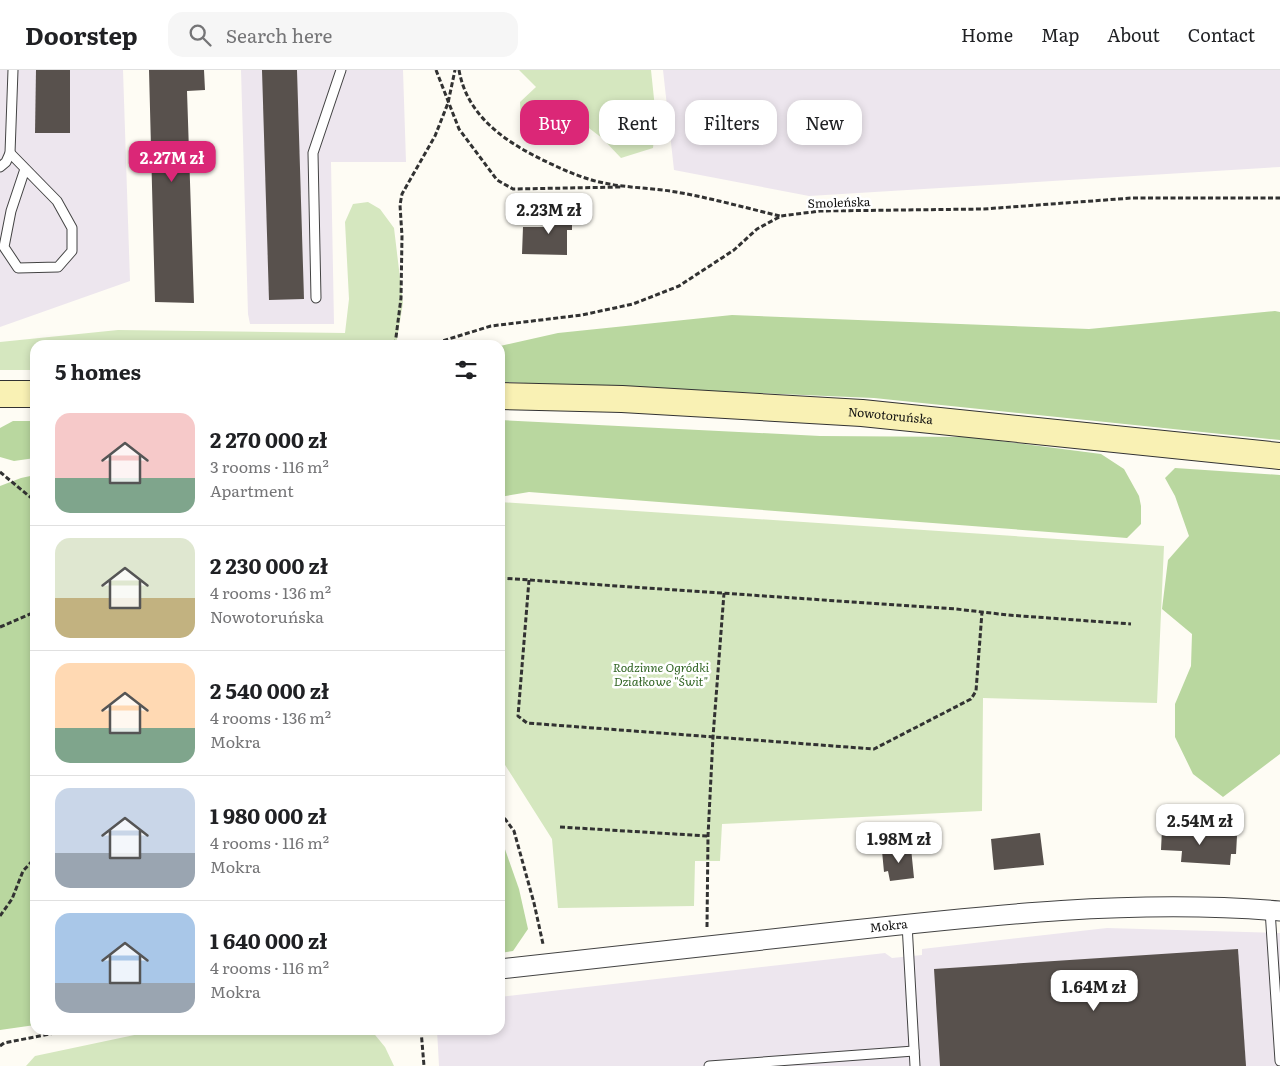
<!DOCTYPE html>
<meta charset="utf-8">
<style>
:root{--surface:#fff;--page:#f6f6f6;--text:#202124;--muted:#757577;--line:#e0e0e0;--accent:#db2777}
body{margin:0;font-family:Literata,serif;background:var(--page);color:var(--text);height:100vh;display:flex;flex-direction:column;font-size:19px;white-space:nowrap}
*{box-sizing:border-box;margin:0}
p{font-size:16px;color:var(--muted)}
.icon{flex:none;width:28px;height:28px;fill:none;stroke:currentColor;stroke-width:2;stroke-linecap:round;stroke-linejoin:round}
.map{position:relative;flex:1;overflow:hidden}
.drawer{position:absolute;left:30px;top:270px;width:475px;height:695px;display:flex;flex-direction:column;background:var(--surface);border-radius:15px;box-shadow:0 2px 8px #0003}
.drawer>*{flex:none}
.banner{position:absolute;left:520px;top:30px;width:475px;height:45px;display:flex;gap:10px}
.price{position:absolute;translate:-50% -42px;padding:0 11px;border-radius:10px;background:#fff;color:#222;font-size:16px;line-height:32px;filter:drop-shadow(0 1px 2px #0008)}
.price::after{content:'';position:absolute;left:50%;top:30px;width:15px;height:11px;margin-left:-8px;background:inherit;clip-path:polygon(0 0,100% 0,50% 100%)}
.price.current{background:var(--accent);color:#fff}
ul{padding:0;list-style:none}
li{display:flex;align-items:center;gap:15px;height:125px;padding:0 25px}
li+li{border-top:1px solid var(--line)}
li span{display:grid;place-items:center;flex:none;width:140px;height:100px;border-radius:15px;color:#555}
li>.icon{margin-inline-start:auto}
span .icon{width:60px;height:60px;fill:#fffc;stroke-width:1}
li b{font-size:21px}
h2{display:flex;justify-content:space-between;align-items:center;height:60px;padding:0 25px;font-size:21px}
.tag{padding:0 18px;border-radius:15px;background:var(--surface);box-shadow:0 2px 8px #0003;font-size:18px;line-height:45px}
.tag.current{background:var(--accent);color:#fff}
header{display:flex;align-items:center;gap:30px;box-sizing:border-box;height:70px;padding:0 25px;background:var(--surface);border-bottom:1px solid var(--line)}
header strong{font-size:24px}
nav{display:flex;gap:28px;margin-inline-start:auto;font-size:18px}
.search{width:350px;height:45px;background:var(--page);display:flex;align-items:center;gap:12px;box-sizing:border-box;padding:0 18px;border-radius:15px;color:var(--muted);font-size:19px}
.map>svg:first-child{display:block}
</style>
<header>
<strong>Doorstep</strong>
<div class="search"><svg class="icon" aria-label="search" viewBox="0 0 24 24"><circle cx="10" cy="10" r="6"/><path d="M15 15l6 6"/></svg>Search here</div>
<nav><a>Home</a><a>Map</a><a>About</a><a>Contact</a></nav>
</header>
<div class="map">
<svg width="1280" height="996" viewBox="0 0 1280 996">
<rect width="100%" height="100%" fill="#fefcf4"/>
<g fill="#ede6ee">
<polygon points="0,0 123,0 130,211 0,257"/>
<polygon points="241,0 403,0 406,92 331,92 334,254 250,254 248,244"/>
<polygon points="663,0 1280,0 1280,97 809,126 674,100"/>
<polygon points="1107,858 1280,863 1280,996 439,996 437,960 500,960 500,927 885,883 892,888 922,885 922,879"/>
</g>
<g fill="#d5e7bf">
<polygon points="519,0 651,0 656,48 653,78 621,88 602,68 577,49 533,64 521,51 520,32 536,17"/>
<polygon points="368,132 380,139 394,158 403,233 396,275 35,275 35,300 0,300 0,272 118,260 345,263 349,229 345,152 353,134"/>
<polygon points="500,432 1164,476 1157,633 983,628 982,741 722,754 720,791 695,791 694,836 558,838 552,769 500,687"/>
<polygon points="158,960 371,960 385,977 394,996 26,996 35,986"/>
</g>
<g fill="#b9d79f">
<polygon points="1275,241 1280,242 1280,370 874,328 500,312 500,276 558,263 732,245 1089,259"/>
<polygon points="500,350 820,366 970,367 1101,384 1124,399 1139,426 1141,436 1141,454 1127,468 529,422 500,427"/>
<polygon points="13,351 35,351 35,388 14,391 0,387 0,358"/>
<polygon points="1175,398 1280,405 1280,684 1223,727 1193,704 1175,667 1175,634 1191,596 1192,564 1162,539 1168,490 1189,466 1175,426 1165,408"/>
<polygon points="35,405 35,955 0,960 0,416 21,408"/>
<polygon points="500,765 519,819 528,859 513,881 500,883"/>
</g>
<g fill="#58514d">
<polygon points="36,0 70,0 70,63 35,63"/>
<polygon points="149,0 204,0 205,20 187,21 194,233 155,232"/>
<polygon points="262,0 297,0 304,229 269,230"/>
<polygon points="552,136 572,136 572,160 567,160 567,185 522,184 523,157 552,157"/>
<polygon points="1162,759 1232,764 1232,766 1237,766 1236,784 1231,784 1230,795 1181,792 1182,781 1161,780"/>
<polygon points="1040,763 1044,795 994,800 991,769"/>
<polygon points="911,778 914,808 890,811 888,801 884,802 882,781"/>
<polygon points="1238,879 1246,996 940,996 934,899"/>
</g>
<g fill="none" stroke-linecap="round" stroke-linejoin="round">
<g stroke="#434343" stroke-width="11">
<g id="service">
<polyline points="10,83 57,131 72,158 72,181 58,197 18,198 4,177 11,141 25,99"/>
<polyline points="0,97 6,92 10,83 13,0"/>
<polyline points="316,228 313,83 341,0"/>
<polyline points="1270,840 1280,991"/>
<polyline points="907,854 915,996"/>
<polyline points="709,996 914,981"/>
</g>
</g>
<g stroke="#434343" stroke-width="21">
<g id="minor">
<path id="s1" d="M 500,899 C 615,886 729,874 844,861 C 989,845 1134,829 1280,841"/>
</g>
</g>
<g stroke="#323232" stroke-width="28">
<g id="secondary">
<polyline points="0,324 35,324"/>
<path id="s2" d="M 500,326 L 622,329 L 862,343 L 1280,386"/>
</g>
</g>
<g stroke="#323232" stroke-width="3" stroke-dasharray="5 2.5" stroke-linecap="butt">
<polyline points="436,0 459,59 497,110 513,119 621,117"/>
<path d="M 459,0 C 467,47 507,73 547,92 C 566,101 584,109 604,113 C 628,118 653,118 676,122 C 711,128 746,138 780,146"/>
<polyline points="395,275 401,228 402,166 400,135 402,124 435,66 448,33 455,0"/>
<polyline points="429,275 491,256 582,245 633,234 679,216 734,180 757,159 781,146 820,141 984,139 1132,128 1280,128"/>
<polyline points="0,402 35,431"/>
<polyline points="500,508 956,539 1008,545 1131,554"/>
<polyline points="529,510 518,646 527,653 874,679 971,629 976,621 982,542"/>
<polyline points="0,557 35,542"/>
<polyline points="500,742 514,761 534,833 543,874"/>
<polyline points="560,757 708,766"/>
<polyline points="0,846 12,829 23,801 35,788"/>
<polyline points="707,857 708,766 713,667 724,523"/>
<polyline points="421,960 424,996"/>
<polyline points="0,976 4,973 70,960"/>
</g>
<use href="#service" stroke="#fff" stroke-width="9"/>
<use href="#minor" stroke="#fff" stroke-width="19"/>
<use href="#secondary" stroke="#f9f1b4" stroke-width="26"/>
</g>
<g text-anchor="middle" stroke-width="5" stroke-linejoin="round" paint-order="stroke">
<g font-size="12" fill="#101010" stroke="#fff">
<text transform="translate(839 133) rotate(-2)" y="4">Smoleńska</text>
<text dy="4" stroke="none"><textPath href="#s2" startOffset="391">Nowotoruńska</textPath></text>
<text dy="4" stroke="none"><textPath href="#s1" startOffset="391">Mokra</textPath></text>
</g>
<g font-size="12" font-style="italic" fill="#326524" stroke="#fff">
<text x="661" y="602">Rodzinne Ogródki<tspan x="661" dy="14">Działkowe "Świt"</tspan></text>
</g>
</g>
</svg>
<b class="price current" style="left:172px;top:113px">2.27M zł</b>
<b class="price" style="left:549px;top:165px">2.23M zł</b>
<b class="price" style="left:1200px;top:776px">2.54M zł</b>
<b class="price" style="left:899px;top:794px">1.98M zł</b>
<b class="price" style="left:1094px;top:942px">1.64M zł</b>
<div class="banner">
<a class="tag current">Buy</a>
<a class="tag">Rent</a>
<a class="tag">Filters</a>
<a class="tag">New</a>
</div>
<section class="drawer">
<h2>5 homes<svg class="icon" aria-label="filters" viewBox="0 0 24 24"><path d="M4 7h16M4 17h16"/><circle cx="9" cy="7" r="2"/><circle cx="15" cy="17" r="2"/></svg></h2>
<ul>
<li><span style="background:linear-gradient(#f6c9c9 65%,#7fa58c 0)"><svg class="icon" aria-label="home" viewBox="0 0 24 24"><path d="M3 11l9-7 9 7M6 9v11h12V9"/></svg></span><div><b>2 270 000 zł</b><p>3 rooms · 116 m²</p><p>Apartment</p></div></li>
<li><span style="background:linear-gradient(#dfe7d0 60%,#c2b280 0)"><svg class="icon" aria-label="home" viewBox="0 0 24 24"><path d="M3 11l9-7 9 7M6 9v11h12V9"/></svg></span><div><b>2 230 000 zł</b><p>4 rooms · 136 m²</p><p>Nowotoruńska</p></div></li>
<li><span style="background:linear-gradient(#ffd9b3 65%,#7fa58c 0)"><svg class="icon" aria-label="home" viewBox="0 0 24 24"><path d="M3 11l9-7 9 7M6 9v11h12V9"/></svg></span><div><b>2 540 000 zł</b><p>4 rooms · 136 m²</p><p>Mokra</p></div></li>
<li><span style="background:linear-gradient(#c9d6e8 65%,#9aa5b1 0)"><svg class="icon" aria-label="home" viewBox="0 0 24 24"><path d="M3 11l9-7 9 7M6 9v11h12V9"/></svg></span><div><b>1 980 000 zł</b><p>4 rooms · 116 m²</p><p>Mokra</p></div></li>
<li><span style="background:linear-gradient(#a9c7e8 70%,#9aa5b1 0)"><svg class="icon" aria-label="home" viewBox="0 0 24 24"><path d="M3 11l9-7 9 7M6 9v11h12V9"/></svg></span><div><b>1 640 000 zł</b><p>4 rooms · 116 m²</p><p>Mokra</p></div></li>
</ul>
</section>
</div>
